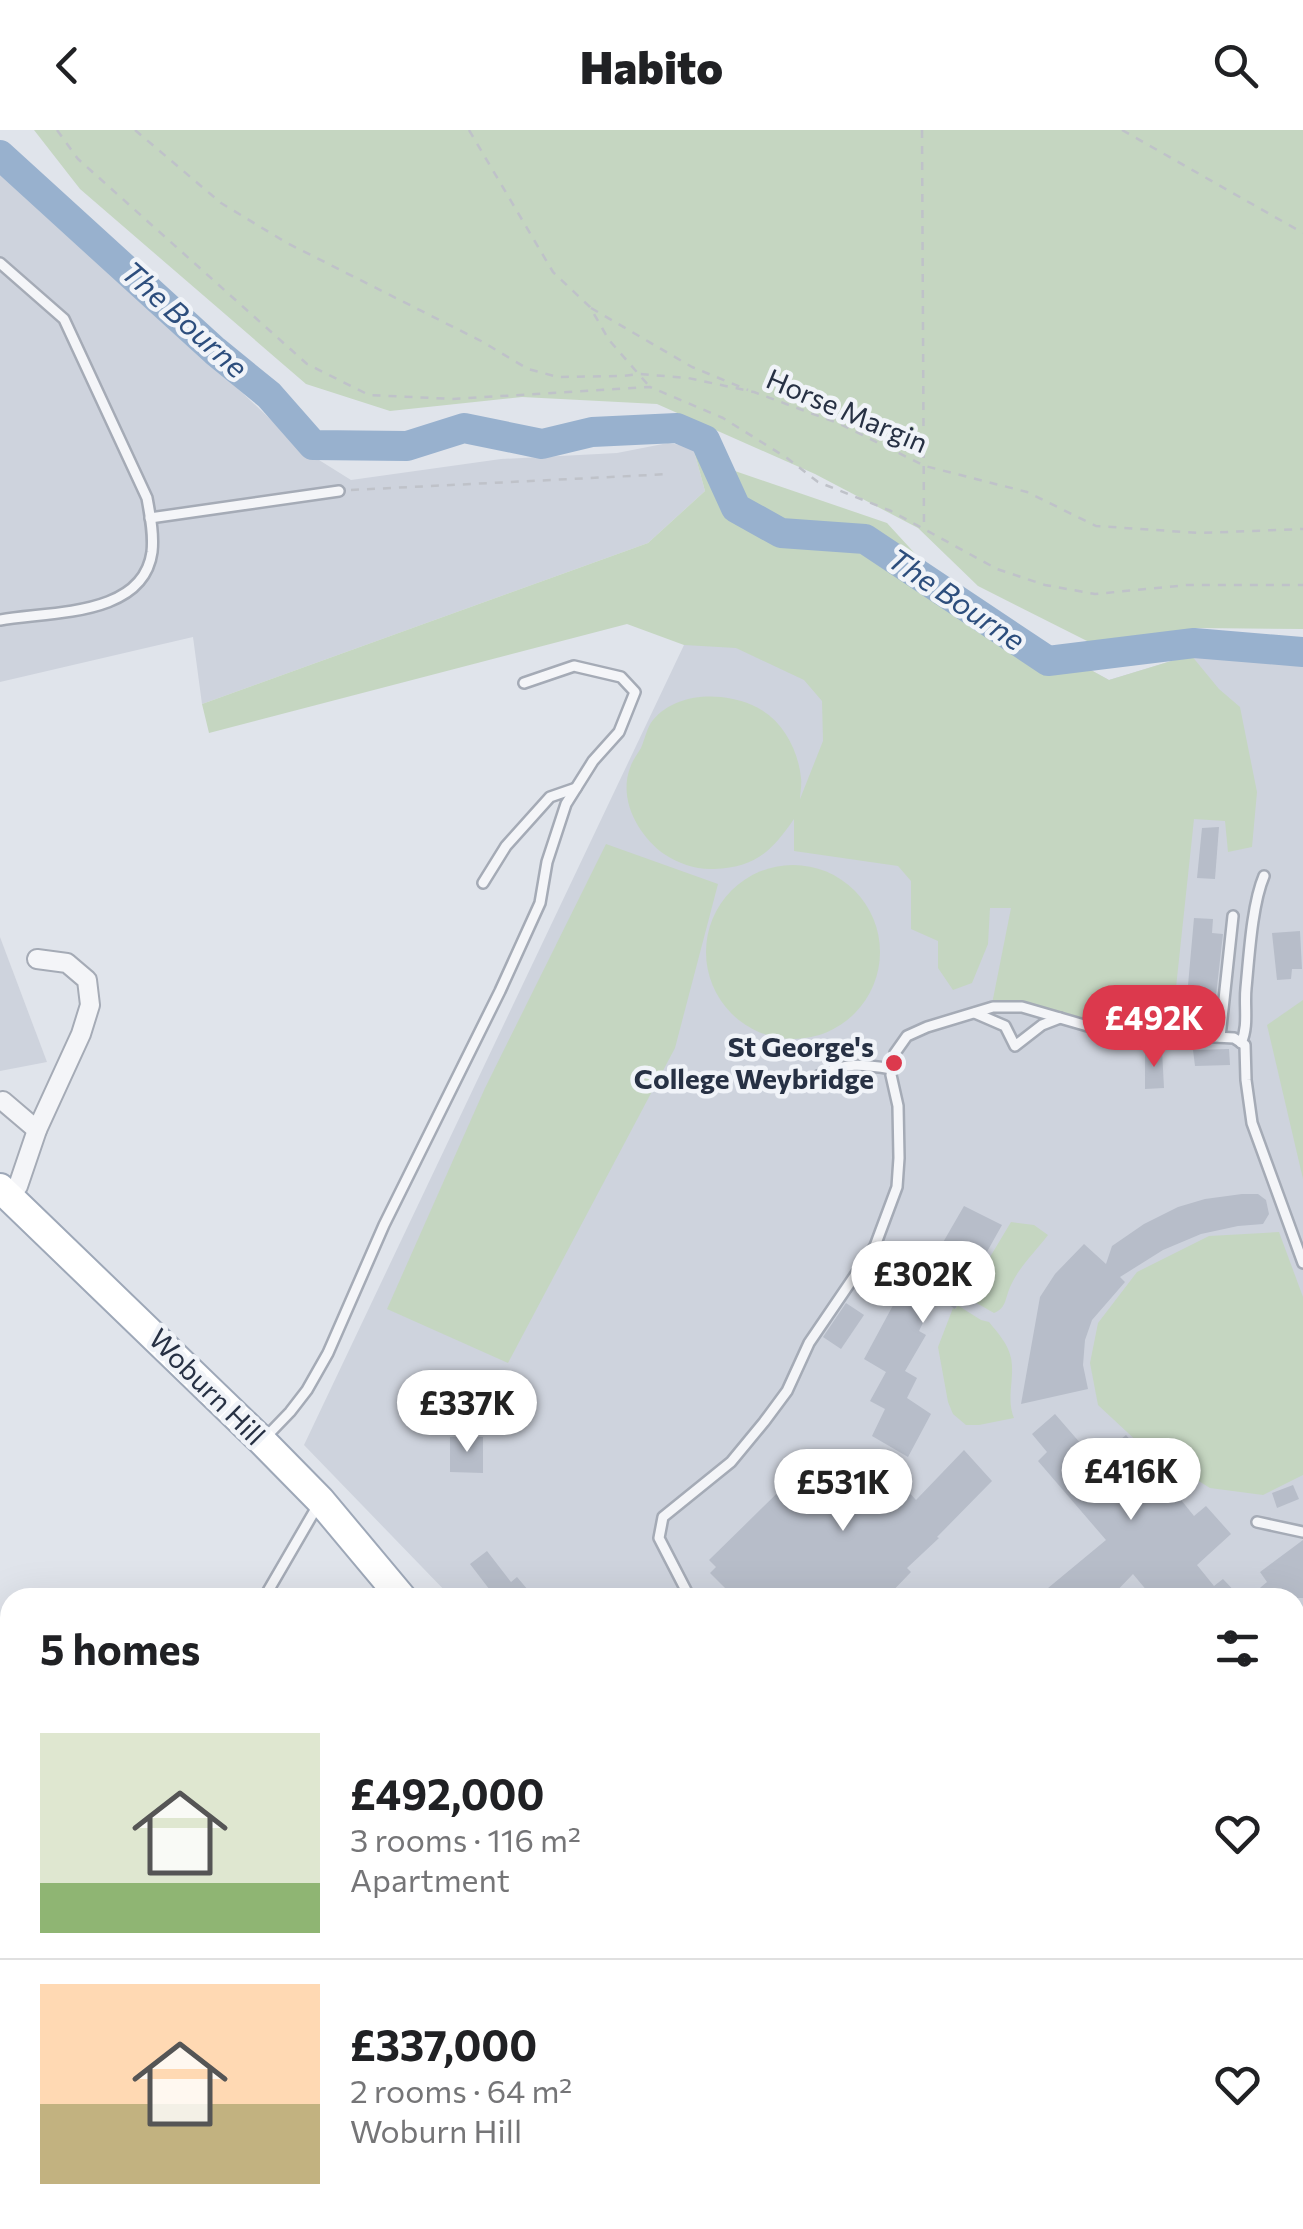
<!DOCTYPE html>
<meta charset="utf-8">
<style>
:root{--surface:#fff;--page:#f6f6f6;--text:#202124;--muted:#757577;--line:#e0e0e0;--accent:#dc394d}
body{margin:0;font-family:Commissioner,sans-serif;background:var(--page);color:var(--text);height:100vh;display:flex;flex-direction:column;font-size:38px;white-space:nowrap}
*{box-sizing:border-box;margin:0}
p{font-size:32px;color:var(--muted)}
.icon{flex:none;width:55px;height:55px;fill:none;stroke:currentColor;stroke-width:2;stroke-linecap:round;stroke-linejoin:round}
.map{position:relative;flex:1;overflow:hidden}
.drawer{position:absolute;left:0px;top:1458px;width:1305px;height:642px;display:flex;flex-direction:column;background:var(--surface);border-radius:30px 30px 0 0;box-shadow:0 10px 40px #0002}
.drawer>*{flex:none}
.price{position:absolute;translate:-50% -85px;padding:0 22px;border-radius:35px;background:#fff;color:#222;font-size:32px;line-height:65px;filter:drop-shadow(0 2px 5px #0008)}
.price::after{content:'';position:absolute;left:50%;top:60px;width:30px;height:22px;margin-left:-15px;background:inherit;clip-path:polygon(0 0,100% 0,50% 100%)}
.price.active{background:var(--accent);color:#fff}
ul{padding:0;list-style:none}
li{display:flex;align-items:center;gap:30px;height:250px;padding:0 40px}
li+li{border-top:2px solid var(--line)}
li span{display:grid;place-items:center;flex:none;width:280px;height:200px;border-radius:0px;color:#555}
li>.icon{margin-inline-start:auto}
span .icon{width:120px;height:120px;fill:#fffc;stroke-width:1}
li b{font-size:42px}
h2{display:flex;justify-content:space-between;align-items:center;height:120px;padding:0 40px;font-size:42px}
header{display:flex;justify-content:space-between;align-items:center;height:130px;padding:0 40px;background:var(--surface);font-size:45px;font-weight:800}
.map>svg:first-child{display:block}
</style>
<header><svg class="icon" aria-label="back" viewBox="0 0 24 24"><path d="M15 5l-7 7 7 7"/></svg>Habito<svg class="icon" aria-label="search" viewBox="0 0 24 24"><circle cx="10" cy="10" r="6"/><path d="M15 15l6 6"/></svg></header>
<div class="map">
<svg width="1303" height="2099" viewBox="0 0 1303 2099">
<rect width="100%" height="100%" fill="#e0e4eb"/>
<g fill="#ced3dd">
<polygon points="0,34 303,320 351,350 501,329 617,323 668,313 693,317 705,361 648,413 202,574 193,507 0,552"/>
<polygon points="728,385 952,463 1109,550 1191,525 1303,535 1303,2099 1088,2099 1090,2090 1295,2090 1295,1468 451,1467 304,1315 684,515"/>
<polygon points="0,807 47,932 0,941"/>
</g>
<g fill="#c5d6c1">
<polygon points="34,0 1303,0 1303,499 1197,498 1095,515 978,456 918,398 815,344 657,274 522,267 390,281 306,254 80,59"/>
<path d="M 693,317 L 732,340 L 887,393 L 952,464 L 1109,550 L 1191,525 L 1219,559 L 1240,577 L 1257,662 L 1252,717 L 1228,722 L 1225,691 L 1194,689 L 1172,895 C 1153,893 1135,897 1116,895 C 1079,890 1043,878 1006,872 L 992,874 L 1011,778 L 990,778 L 988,814 L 972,853 L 953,860 L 938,838 L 938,811 L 911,799 L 911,751 L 898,736 L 794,721 L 794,689 C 772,721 756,737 714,739 C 697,740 679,734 664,724 C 639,706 618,670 630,638 C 632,631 637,625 641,618 C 645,609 647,597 653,590 C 677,562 721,562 752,575 C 781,587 798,618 801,648 C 802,655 800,664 800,669 L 823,611 L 822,571 L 804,550 L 736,518 L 684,515 L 627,494 L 209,603 L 202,574 L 648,413 L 705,361 Z"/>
<polygon points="606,714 718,754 675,918 508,1233 387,1179 485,958"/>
<circle cx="793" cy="822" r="87"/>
<polygon points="1303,870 1303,1049 1267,895"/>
<path d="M 1011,1092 L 1034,1095 L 1048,1105 C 1036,1121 1019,1137 1011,1155 C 1005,1167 1007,1178 994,1183 L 966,1167 Z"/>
<polygon points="1279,1102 1303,1167 1303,1345 1263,1365 1210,1358 1142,1316 1098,1275 1090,1233 1098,1193 1137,1142 1209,1106"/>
<path d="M 957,1175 L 981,1190 L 989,1192 C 998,1203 1008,1214 1011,1228 C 1015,1248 1006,1268 1014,1288 L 979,1295 L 966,1295 L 953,1284 L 948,1272 L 938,1217 L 953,1178 L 956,1179 Z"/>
<polygon points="1303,1532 1303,1729 1295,1714 1295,1539"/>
<polygon points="1303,1779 1303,2099 1282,2099 1283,2090 1295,2090 1295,2001"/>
<polygon points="0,1793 10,1798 10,2045 0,2053"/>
<polygon points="1090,2090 1250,2090 1248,2099 1088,2099"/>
</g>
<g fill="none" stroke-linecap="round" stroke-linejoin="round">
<polyline stroke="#98b1ce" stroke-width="30" points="0,25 215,221 269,265 313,315 407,316 464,298 542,314 592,302 677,298 705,310 736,378 781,403 865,409 1048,531 1194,513 1303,522"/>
</g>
<g fill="#b7bdc9">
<polygon points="1219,697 1215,749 1197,748 1202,698"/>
<polygon points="1194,788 1213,789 1212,803 1223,804 1213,892 1185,889"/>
<polygon points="1300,801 1302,839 1292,839 1291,849 1277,850 1272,803"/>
<polygon points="1229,919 1230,935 1195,936 1193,920"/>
<polygon points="1145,920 1162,920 1164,958 1145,959"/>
<polygon points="1242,1064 1258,1064 1266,1070 1269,1084 1263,1094 1238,1096 1201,1104 1163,1120 1120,1147 1125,1152 1092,1190 1085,1210 1083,1235 1088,1259 1021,1274 1040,1167 1055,1144 1084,1114 1106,1134 1112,1116 1144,1094 1178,1077 1205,1069"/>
<polygon points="964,1076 1002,1095 955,1179 936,1166 919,1201 926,1205 905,1241 917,1248 907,1268 931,1284 908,1327 872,1306 885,1279 870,1271 886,1242 864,1229 904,1155 915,1161"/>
<polygon points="846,1173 864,1185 841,1219 823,1207"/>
<polygon points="1055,1284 1095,1330 1126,1305 1155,1338 1161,1333 1177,1348 1169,1355 1194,1386 1206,1376 1231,1404 1197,1435 1214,1456 1223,1449 1241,1468 1153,1468 1133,1444 1110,1468 1036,1468 1106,1410 1038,1331 1047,1322 1032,1304"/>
<polygon points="450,1307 483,1307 483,1343 450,1342"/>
<polygon points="964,1320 992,1351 937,1407 939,1408 907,1438 911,1442 886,1468 744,1468 738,1461 733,1466 710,1443 716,1437 709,1430 807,1334 835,1362 875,1325 916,1370"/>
<polygon points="1293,1355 1299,1369 1277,1378 1272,1363"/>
<polygon points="1303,1410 1303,1468 1248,1468 1267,1452 1260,1442"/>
<polygon points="487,1421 511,1452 517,1447 528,1460 518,1468 496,1468 470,1434"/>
</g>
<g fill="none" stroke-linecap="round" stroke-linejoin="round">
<g stroke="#a5abb6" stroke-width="14">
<g id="service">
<path d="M 0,133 L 64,189 L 147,368 C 150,385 154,404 152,422 C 143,488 47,481 0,490"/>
<polyline points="150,388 339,361"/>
<polyline points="483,753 506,716 550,667 576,658"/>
<polyline points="975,883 1005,896 1015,916 1042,895 1060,888"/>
<polyline points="1220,907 1233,786"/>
<path d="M 1241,913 C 1249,896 1244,876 1246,858 C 1249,827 1252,774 1264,746"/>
<path d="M 818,946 C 846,932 861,934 892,939"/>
<polyline points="264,1309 290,1282 307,1260 328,1223 384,1095 500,861 540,773 547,732 566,674 593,631 619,602 635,562 621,547 574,536 524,553"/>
<polyline points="1257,1392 1303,1402"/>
<polyline points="264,1468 318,1375"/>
<polyline points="690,1468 659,1408 663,1387 731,1332 764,1292 787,1261 809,1213 875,1116 897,1057 899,1028 898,976 891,945 895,923 907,906 927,897 993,877 1022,877 1091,897 1119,902 1234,908 1245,915 1246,950 1252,993 1303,1133"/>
<polyline points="1295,1502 1303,1495"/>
<polyline points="565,2099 569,2090"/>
<polyline points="1263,2099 1263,2090"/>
</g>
</g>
<g stroke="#a5abb6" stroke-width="22">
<g id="minor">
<polyline points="3,971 37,1000"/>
<polyline points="10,1067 18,1056 37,1000 81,904 90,875 87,850 67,833 37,829"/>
<polyline points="275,2090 280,2099"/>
<polyline points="76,2099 94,2090"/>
<polyline points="439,2099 442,2090"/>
</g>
</g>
<g stroke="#9ea8b8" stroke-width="32">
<g id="primary">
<polyline points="0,1058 262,1311 320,1370 402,1468"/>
<polyline points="997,2090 997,2099"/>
<polyline points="1069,2090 1071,2099"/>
</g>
</g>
<g stroke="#bfc2c9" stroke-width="2.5" stroke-dasharray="8 8" stroke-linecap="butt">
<polyline points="57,0 78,29 307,234 369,265 453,269 650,257 723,288 787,328 818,352 891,381 997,439 1045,455 1095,464 1187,455 1303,455"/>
<polyline points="135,0 221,73 287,113 481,211 528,239 558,247 622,246 640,244 688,248 754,262 840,294 925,336 1027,362 1096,396 1200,403 1303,399"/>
<polyline points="469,0 553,142 590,177 609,210 649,256"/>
<polyline points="922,0 924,398"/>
<polyline points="1122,0 1303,103"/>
<polyline points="591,178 692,237 748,260"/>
<polyline points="351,360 670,344"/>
</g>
<use href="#service" stroke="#f4f5f8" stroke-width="9"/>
<use href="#minor" stroke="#f4f5f8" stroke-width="18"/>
<use href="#primary" stroke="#fff" stroke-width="28"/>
</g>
<circle fill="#dc394d" stroke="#f0f3f8" stroke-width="4" cx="894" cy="933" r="10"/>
<g text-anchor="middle" stroke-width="9" stroke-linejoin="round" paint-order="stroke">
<g font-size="28" fill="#273144" stroke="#f0f3f8">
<text transform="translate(847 281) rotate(23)" y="10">Horse Margin</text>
<text transform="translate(207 1257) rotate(45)" y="10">Woburn Hill</text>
</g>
<g font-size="28" font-weight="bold" fill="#273144" stroke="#f0f3f8" text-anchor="end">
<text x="874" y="927">St George's<tspan x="874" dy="32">College Weybridge</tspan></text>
</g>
<g font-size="30" font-style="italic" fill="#2d4e7d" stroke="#f0f3f8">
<text transform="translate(184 190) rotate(42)" y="10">The Bourne</text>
<text transform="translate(956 470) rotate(34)" y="10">The Bourne</text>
</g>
</g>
</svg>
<b class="price active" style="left:1154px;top:940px">£492K</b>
<b class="price" style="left:923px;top:1196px">£302K</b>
<b class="price" style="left:467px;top:1325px">£337K</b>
<b class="price" style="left:1131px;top:1393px">£416K</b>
<b class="price" style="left:843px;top:1404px">£531K</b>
<section class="drawer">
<h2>5 homes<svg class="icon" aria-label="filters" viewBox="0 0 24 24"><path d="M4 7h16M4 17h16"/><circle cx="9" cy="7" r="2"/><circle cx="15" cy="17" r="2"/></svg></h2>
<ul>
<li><span style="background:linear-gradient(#dfe7d0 75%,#8fb573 0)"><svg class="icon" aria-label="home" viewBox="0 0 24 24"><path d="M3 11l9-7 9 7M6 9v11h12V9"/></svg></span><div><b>£492,000</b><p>3 rooms · 116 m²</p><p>Apartment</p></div><svg class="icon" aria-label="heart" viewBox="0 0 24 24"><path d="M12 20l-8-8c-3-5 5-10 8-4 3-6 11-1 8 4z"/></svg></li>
<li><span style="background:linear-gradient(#ffd9b3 60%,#c2b280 0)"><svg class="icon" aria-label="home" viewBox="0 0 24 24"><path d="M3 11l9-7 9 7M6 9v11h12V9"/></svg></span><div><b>£337,000</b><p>2 rooms · 64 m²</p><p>Woburn Hill</p></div><svg class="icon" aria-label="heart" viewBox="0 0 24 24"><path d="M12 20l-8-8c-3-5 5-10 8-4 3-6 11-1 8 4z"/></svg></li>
</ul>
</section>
</div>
